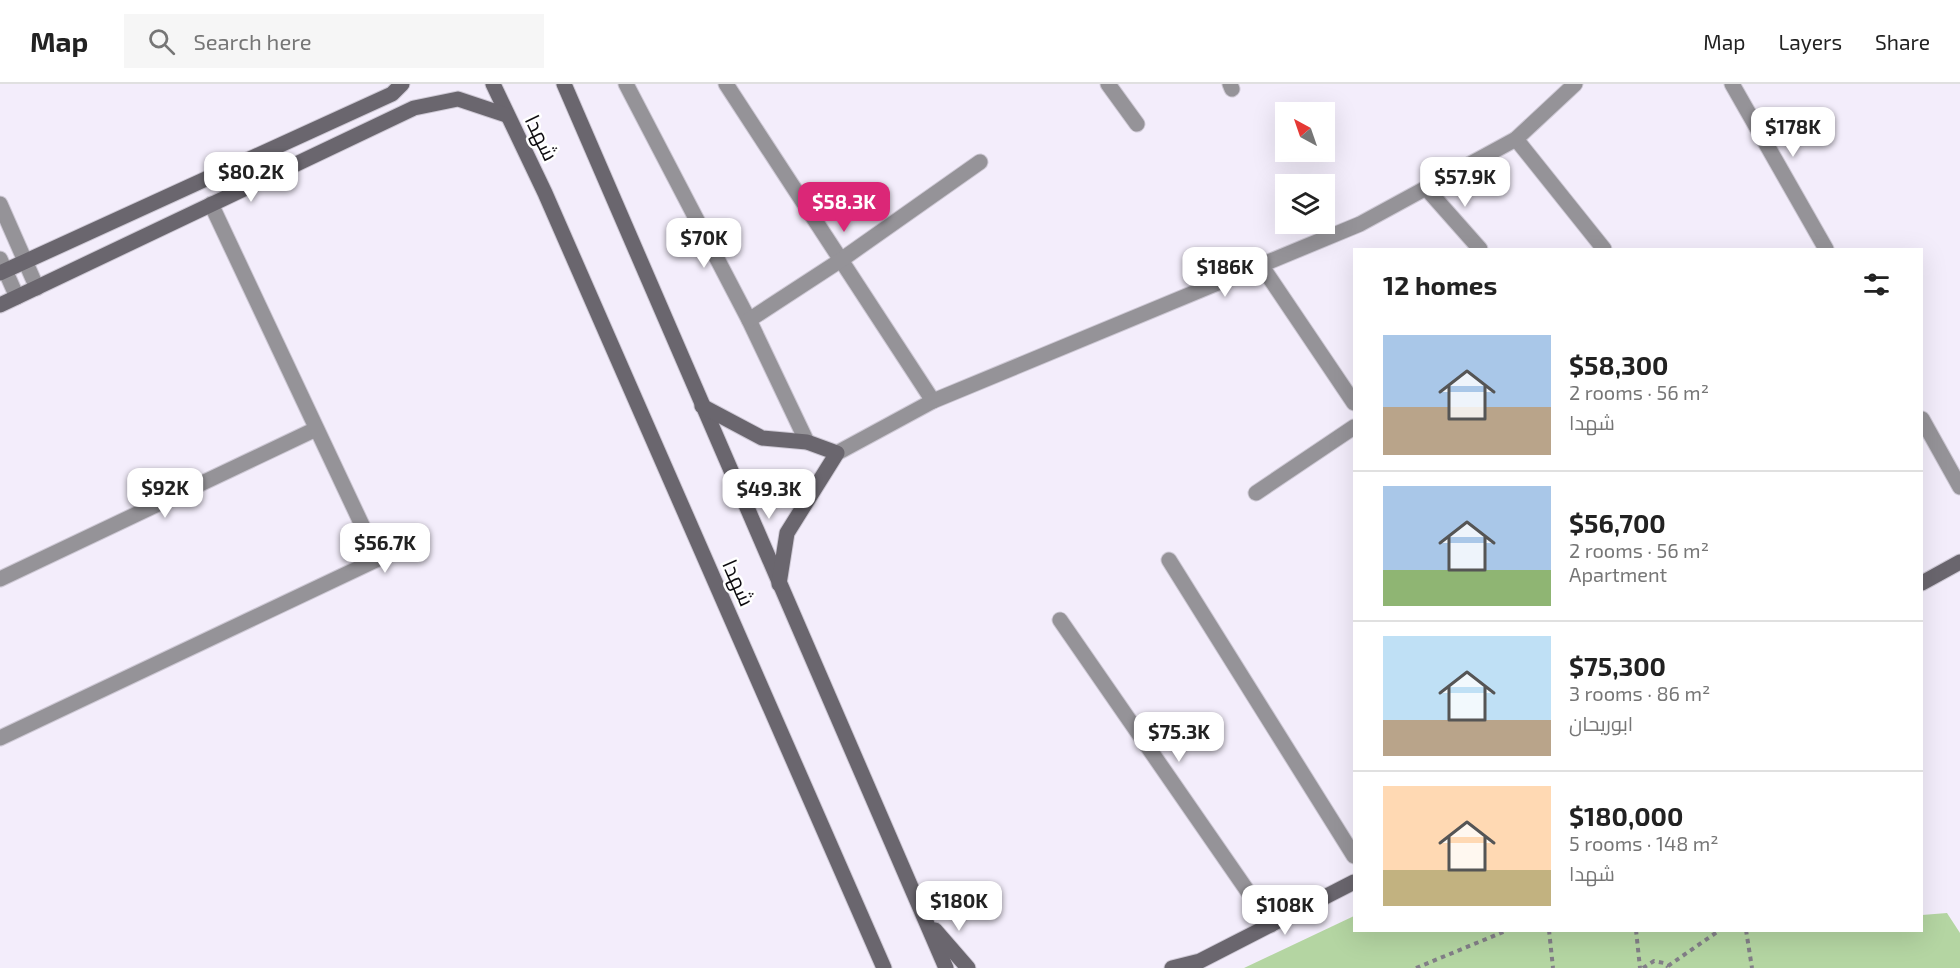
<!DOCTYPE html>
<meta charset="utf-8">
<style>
:root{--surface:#fff;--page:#f6f6f6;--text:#222;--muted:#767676;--line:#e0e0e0;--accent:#db2777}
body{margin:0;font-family:"Exo 2",Cairo,sans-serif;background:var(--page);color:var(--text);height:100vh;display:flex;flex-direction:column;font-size:22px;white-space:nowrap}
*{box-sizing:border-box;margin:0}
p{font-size:20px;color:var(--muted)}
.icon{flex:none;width:33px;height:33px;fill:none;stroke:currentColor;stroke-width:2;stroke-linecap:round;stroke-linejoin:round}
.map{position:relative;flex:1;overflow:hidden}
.details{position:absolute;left:1353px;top:164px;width:570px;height:684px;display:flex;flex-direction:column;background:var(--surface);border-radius:0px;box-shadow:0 6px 24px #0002}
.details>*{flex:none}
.needle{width:39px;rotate:320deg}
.controls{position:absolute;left:1275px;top:18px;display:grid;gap:12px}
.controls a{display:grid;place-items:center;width:60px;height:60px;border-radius:0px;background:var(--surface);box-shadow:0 6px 24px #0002;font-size:30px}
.price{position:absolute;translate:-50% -51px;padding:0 14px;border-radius:12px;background:#fff;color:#222;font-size:20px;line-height:39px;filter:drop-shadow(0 2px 3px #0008)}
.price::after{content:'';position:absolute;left:50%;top:36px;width:18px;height:14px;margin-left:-9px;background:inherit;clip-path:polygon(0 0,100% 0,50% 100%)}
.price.selected{background:var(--accent);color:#fff}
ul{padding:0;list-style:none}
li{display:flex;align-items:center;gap:18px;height:150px;padding:0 30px}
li+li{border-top:2px solid var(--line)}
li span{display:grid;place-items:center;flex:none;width:168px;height:120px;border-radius:0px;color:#555}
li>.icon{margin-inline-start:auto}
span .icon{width:72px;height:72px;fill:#fffc;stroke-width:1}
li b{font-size:26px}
h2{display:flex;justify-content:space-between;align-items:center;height:72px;padding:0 30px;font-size:26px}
header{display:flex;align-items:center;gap:36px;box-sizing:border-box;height:84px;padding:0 30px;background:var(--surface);border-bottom:2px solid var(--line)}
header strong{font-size:28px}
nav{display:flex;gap:33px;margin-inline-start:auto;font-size:21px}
.search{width:420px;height:54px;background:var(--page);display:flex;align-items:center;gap:15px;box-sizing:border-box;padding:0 21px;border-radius:0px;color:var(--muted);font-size:22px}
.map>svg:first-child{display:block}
</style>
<header>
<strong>Map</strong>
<div class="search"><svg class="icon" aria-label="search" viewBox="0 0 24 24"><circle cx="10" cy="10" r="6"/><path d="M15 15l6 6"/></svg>Search here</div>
<nav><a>Map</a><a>Layers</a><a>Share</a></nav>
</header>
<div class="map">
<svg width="1960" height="884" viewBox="0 0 1960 884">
<rect width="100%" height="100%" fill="#f3edfb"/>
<polygon fill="#b4d5a2" points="1947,829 1960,849 1960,884 1244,884 1354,832 1354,846 1922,846 1922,831"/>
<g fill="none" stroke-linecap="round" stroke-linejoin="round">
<g stroke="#cec9d5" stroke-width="17">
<g id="street">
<polyline points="626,0 749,236 807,358"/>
<polyline points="726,0 933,317"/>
<polyline points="1108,0 1137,40"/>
<polyline points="1230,0 1232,5"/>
<polyline points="1732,0 1826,165"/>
<polyline points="1516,55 1604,165"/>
<polyline points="1426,104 1480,165"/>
<polyline points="0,120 37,204"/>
<polyline points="0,175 17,213"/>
<polyline points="1261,181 1354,319"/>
<polyline points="749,236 841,176 980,78"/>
<polyline points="1922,335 1960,403"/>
<polyline points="837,369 933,317 1360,140 1516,55 1575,0"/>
<polyline points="1256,409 1354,343"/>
<polyline points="1169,476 1354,772"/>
<polyline points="0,495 316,345"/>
<polyline points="1060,536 1271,841"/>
<polyline points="0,654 378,475 211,120"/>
</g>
</g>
<g stroke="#cec9d5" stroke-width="17">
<g id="secondary">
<polyline points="493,0 545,109 884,884"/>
<polyline points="564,0 946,884"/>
<polyline points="0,189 392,10 402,0"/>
<polyline points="0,221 414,24 458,15 506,31"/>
<polyline points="702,322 762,354 807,358 837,369 787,449 779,500"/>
<polyline points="1922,499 1960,478"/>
<polyline points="935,846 968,884"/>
<polyline points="1172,884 1200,877 1354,798"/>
</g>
</g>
<g stroke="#827e87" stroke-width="4" stroke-dasharray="4.5 4.5" stroke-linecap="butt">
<polyline points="1549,846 1553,884"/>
<polyline points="1636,846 1640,884"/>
<polyline points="1746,846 1752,884"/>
<polyline points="1668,882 1720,846"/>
<polyline points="1416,884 1508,846"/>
<polyline points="1643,884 1654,877 1664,879 1668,883"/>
</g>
<use href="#street" stroke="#959398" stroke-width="15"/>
<use href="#secondary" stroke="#6a666e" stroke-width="15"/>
</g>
<g text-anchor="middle" stroke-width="5" stroke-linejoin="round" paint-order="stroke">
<g font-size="21" fill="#0e0c10" stroke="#fff">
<text transform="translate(541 54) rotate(64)" y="7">شهدا</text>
<text transform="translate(738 499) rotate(66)" y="7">شهدا</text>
</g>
</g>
</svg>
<div class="controls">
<a><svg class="needle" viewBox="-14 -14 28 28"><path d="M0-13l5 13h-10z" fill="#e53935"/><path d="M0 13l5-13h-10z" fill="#767676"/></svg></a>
<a><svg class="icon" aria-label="layers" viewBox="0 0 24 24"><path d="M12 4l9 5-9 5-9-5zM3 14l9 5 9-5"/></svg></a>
</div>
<b class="price" style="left:1793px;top:74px">$178K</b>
<b class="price" style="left:251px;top:119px">$80.2K</b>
<b class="price" style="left:1465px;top:124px">$57.9K</b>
<b class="price selected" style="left:844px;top:149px">$58.3K</b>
<b class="price" style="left:704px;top:185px">$70K</b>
<b class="price" style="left:1225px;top:214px">$186K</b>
<b class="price" style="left:165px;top:435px">$92K</b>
<b class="price" style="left:769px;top:436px">$49.3K</b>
<b class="price" style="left:385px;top:490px">$56.7K</b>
<b class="price" style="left:1179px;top:679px">$75.3K</b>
<b class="price" style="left:959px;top:848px">$180K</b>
<b class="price" style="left:1285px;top:852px">$108K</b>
<section class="details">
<h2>12 homes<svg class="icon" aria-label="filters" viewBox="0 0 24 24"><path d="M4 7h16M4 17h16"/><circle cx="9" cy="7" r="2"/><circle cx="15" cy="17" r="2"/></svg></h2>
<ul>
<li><span style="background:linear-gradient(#a9c7e8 60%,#b9a48a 0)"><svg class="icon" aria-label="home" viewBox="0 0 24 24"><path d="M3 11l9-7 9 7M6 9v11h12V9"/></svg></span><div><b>$58,300</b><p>2 rooms · 56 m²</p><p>شهدا</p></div></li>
<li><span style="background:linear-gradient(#a9c7e8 70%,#8fb573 0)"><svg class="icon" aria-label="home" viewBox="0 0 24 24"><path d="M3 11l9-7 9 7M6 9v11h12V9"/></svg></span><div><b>$56,700</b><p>2 rooms · 56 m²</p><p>Apartment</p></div></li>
<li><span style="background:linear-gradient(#bfe0f5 70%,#b9a48a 0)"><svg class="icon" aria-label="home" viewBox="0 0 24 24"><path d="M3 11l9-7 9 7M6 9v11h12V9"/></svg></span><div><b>$75,300</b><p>3 rooms · 86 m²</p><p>ابوریحان</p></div></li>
<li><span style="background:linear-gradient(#ffd9b3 70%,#c2b280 0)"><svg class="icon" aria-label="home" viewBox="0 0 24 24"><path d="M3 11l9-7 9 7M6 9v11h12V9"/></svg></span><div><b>$180,000</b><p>5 rooms · 148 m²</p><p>شهدا</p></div></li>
</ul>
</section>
</div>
